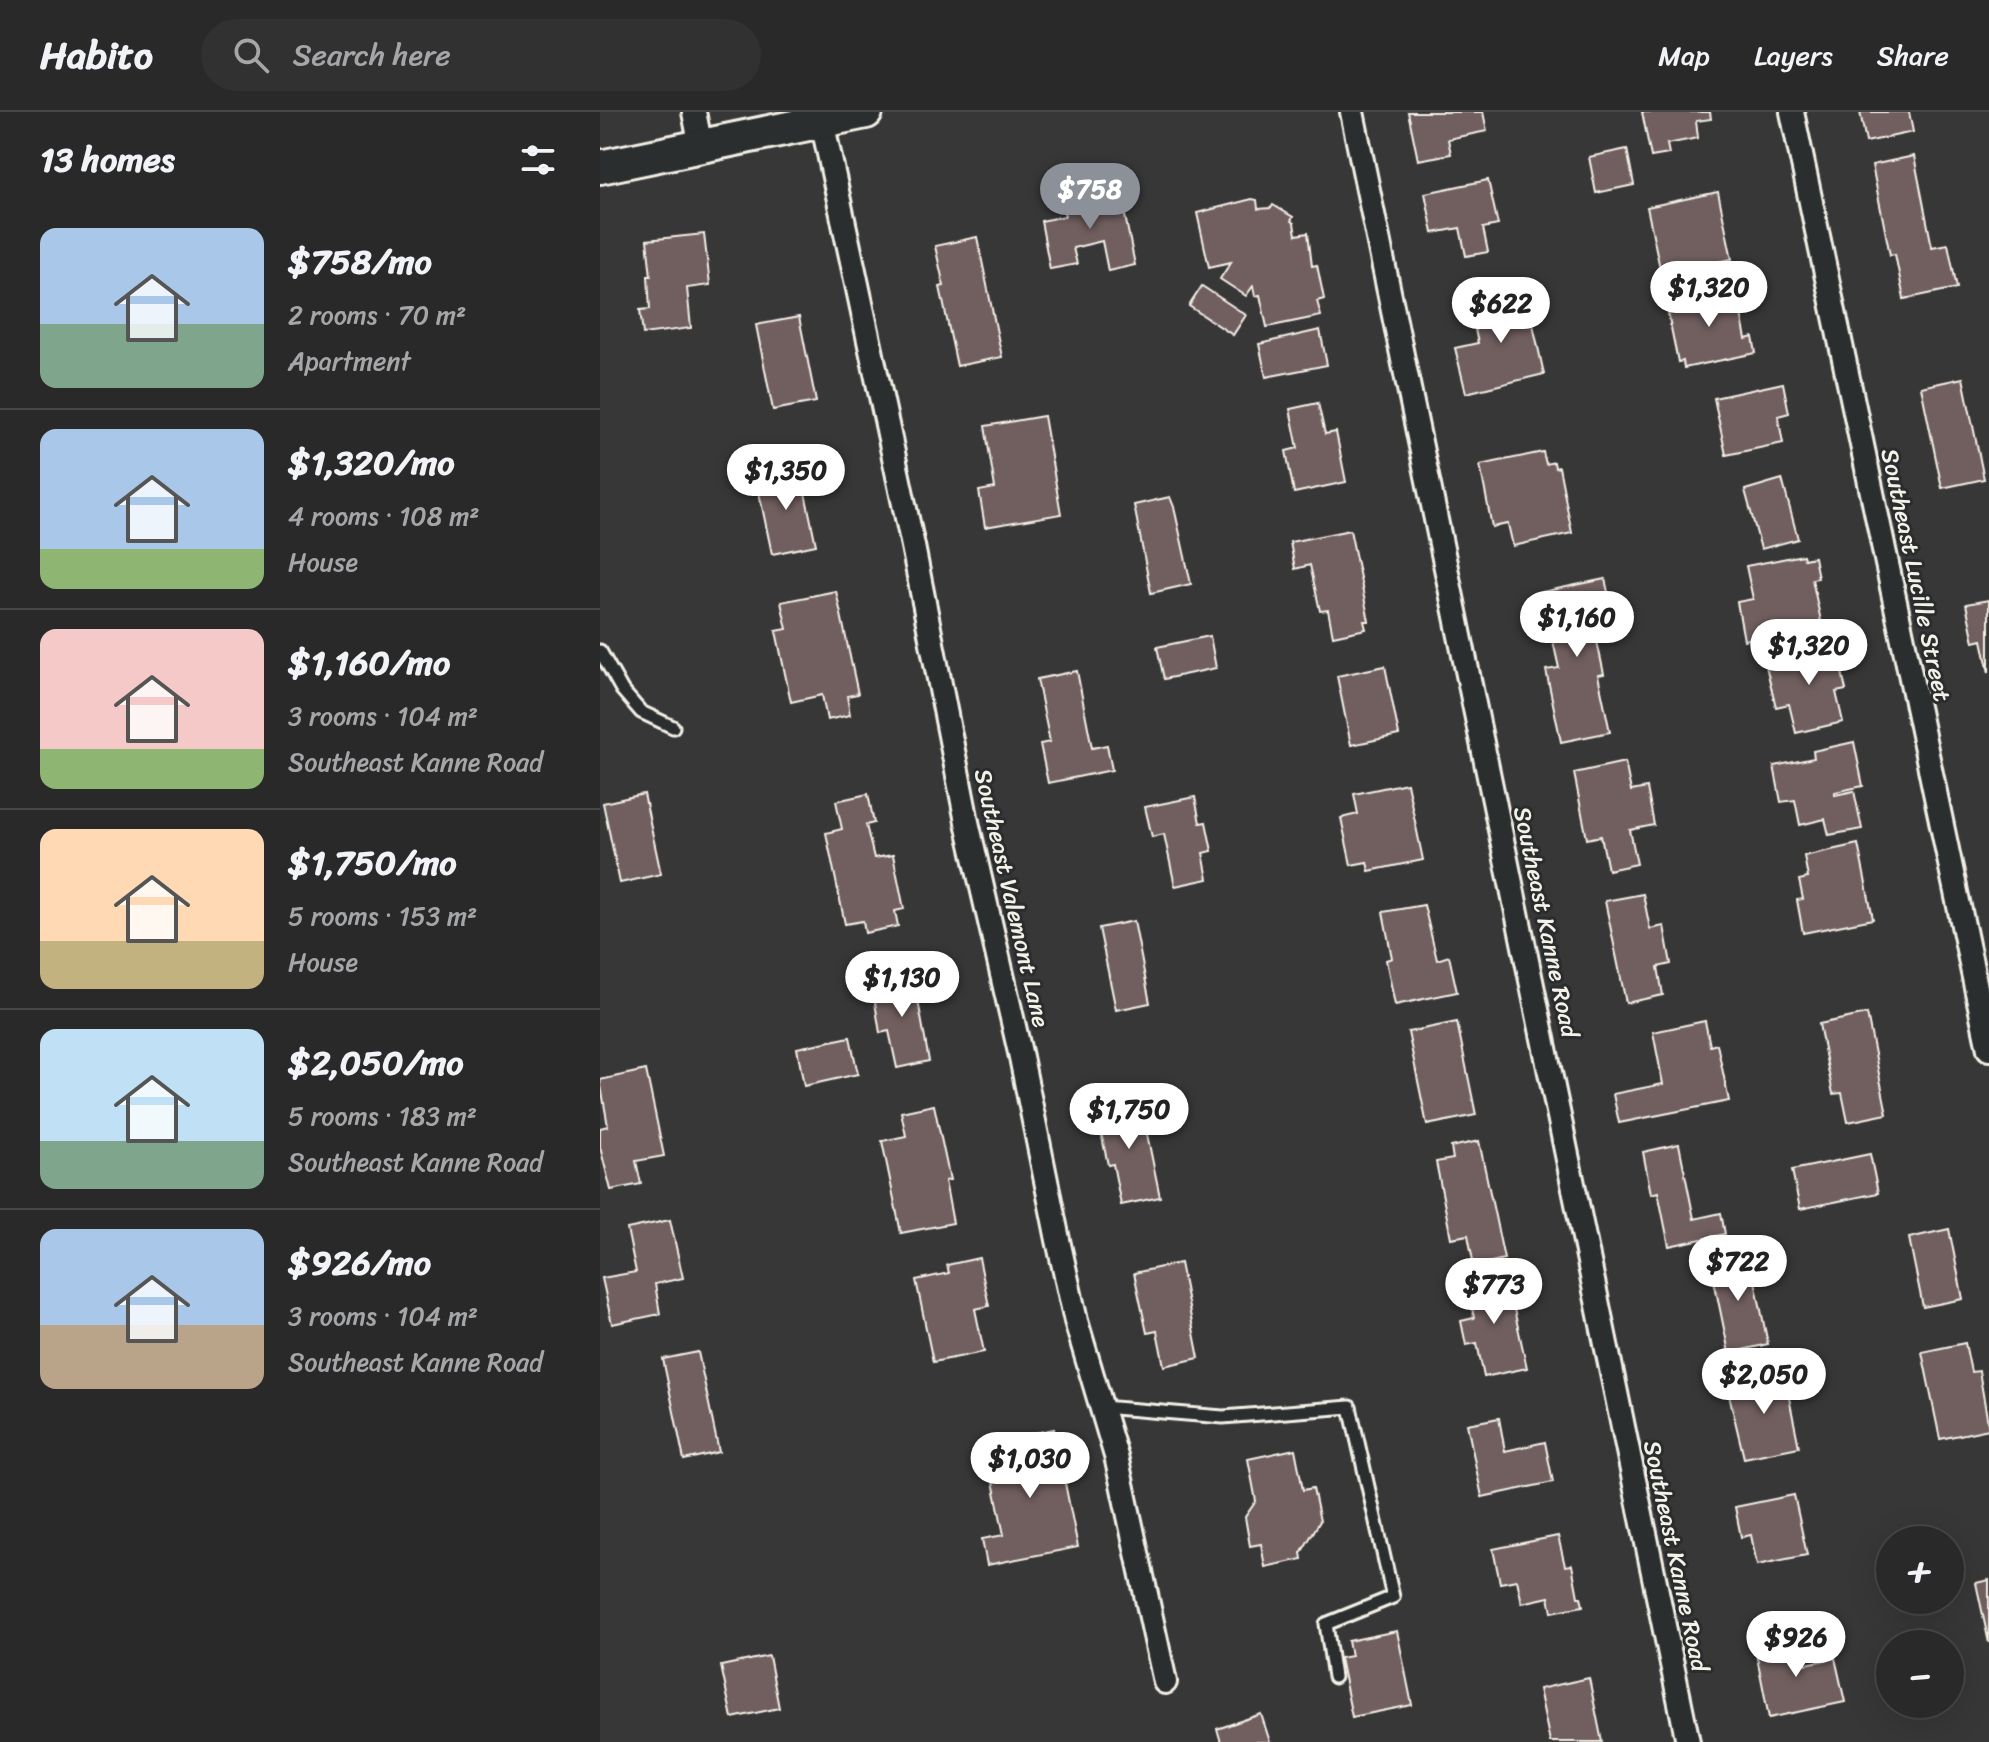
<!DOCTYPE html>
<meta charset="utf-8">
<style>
:root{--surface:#2a292a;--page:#323132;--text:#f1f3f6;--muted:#a5a6a8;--line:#464547;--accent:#8c9099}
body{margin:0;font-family:Sriracha,sans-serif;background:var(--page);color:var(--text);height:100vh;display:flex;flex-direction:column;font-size:30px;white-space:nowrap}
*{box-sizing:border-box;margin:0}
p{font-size:26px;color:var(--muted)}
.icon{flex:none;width:44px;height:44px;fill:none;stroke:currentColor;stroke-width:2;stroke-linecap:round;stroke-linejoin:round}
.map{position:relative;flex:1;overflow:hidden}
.side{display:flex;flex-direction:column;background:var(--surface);width:600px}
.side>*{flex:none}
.controls{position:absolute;left:1276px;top:1414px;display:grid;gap:16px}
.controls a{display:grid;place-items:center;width:88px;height:88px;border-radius:50%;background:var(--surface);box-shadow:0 8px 32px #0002,0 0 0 2px var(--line);font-size:40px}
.price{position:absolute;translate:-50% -68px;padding:0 18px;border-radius:28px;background:#fff;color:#222;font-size:26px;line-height:52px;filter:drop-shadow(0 2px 4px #0008)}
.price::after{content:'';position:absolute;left:50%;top:48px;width:24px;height:18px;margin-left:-12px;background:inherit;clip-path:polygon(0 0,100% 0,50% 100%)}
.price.on{background:var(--accent);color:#fff}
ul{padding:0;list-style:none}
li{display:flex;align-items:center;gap:24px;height:200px;padding:0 40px}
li+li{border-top:2px solid var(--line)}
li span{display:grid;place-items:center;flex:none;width:224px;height:160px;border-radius:16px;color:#555}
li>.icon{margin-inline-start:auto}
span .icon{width:96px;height:96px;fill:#fffc;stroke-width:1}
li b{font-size:34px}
h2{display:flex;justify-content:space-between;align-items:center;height:96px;padding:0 40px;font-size:34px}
header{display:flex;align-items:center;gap:48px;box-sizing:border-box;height:112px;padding:0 40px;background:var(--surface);border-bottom:2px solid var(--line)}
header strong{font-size:38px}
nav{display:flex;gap:44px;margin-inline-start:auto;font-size:28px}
.search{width:560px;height:72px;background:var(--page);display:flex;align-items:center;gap:20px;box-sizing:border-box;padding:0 28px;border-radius:44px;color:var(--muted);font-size:30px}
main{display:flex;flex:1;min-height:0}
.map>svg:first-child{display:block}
</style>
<header>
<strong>Habito</strong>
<div class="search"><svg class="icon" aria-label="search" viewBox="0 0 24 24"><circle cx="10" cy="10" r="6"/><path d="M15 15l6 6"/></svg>Search here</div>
<nav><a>Map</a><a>Layers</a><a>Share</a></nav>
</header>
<main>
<section class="side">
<h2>13 homes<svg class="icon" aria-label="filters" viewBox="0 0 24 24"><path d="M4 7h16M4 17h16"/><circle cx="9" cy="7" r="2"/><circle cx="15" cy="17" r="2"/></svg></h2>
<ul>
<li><span style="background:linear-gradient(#a9c7e8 60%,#7fa58c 0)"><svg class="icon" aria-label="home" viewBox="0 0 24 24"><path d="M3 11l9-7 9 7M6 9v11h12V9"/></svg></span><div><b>$758/mo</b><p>2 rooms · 70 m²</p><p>Apartment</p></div></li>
<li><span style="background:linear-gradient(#a9c7e8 75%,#8fb573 0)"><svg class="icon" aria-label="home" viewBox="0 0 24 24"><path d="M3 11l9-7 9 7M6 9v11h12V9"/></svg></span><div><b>$1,320/mo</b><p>4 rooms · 108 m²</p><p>House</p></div></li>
<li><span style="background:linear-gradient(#f6c9c9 75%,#8fb573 0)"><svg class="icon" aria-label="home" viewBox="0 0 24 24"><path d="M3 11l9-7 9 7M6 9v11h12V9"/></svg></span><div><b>$1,160/mo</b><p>3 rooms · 104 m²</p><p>Southeast Kanne Road</p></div></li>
<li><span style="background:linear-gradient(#ffd9b3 70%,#c2b280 0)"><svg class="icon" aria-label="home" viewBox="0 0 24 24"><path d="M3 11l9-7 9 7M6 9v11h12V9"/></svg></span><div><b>$1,750/mo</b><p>5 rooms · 153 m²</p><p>House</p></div></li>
<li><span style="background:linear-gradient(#bfe0f5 70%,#7fa58c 0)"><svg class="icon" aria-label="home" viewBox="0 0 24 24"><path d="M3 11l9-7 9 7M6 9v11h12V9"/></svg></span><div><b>$2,050/mo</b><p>5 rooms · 183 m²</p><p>Southeast Kanne Road</p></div></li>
<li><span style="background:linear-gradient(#a9c7e8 60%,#b9a48a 0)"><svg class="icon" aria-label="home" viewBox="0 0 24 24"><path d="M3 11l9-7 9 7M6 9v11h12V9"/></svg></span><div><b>$926/mo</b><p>3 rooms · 104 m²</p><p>Southeast Kanne Road</p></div></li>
</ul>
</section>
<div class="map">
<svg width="1389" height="1630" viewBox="0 0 1389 1630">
<rect width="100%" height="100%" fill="#383738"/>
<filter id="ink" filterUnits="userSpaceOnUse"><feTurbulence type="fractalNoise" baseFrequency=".0125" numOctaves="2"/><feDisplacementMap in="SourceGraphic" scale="16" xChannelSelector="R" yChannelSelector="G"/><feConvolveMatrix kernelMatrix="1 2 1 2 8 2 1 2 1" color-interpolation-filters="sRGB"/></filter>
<g filter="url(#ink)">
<g fill="#715e5e" stroke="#f4f1e8" stroke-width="2">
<polygon points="808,0 883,0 887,19 848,27 851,42 818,48"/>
<polygon points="1042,0 1110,0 1111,7 1096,9 1098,26 1067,32 1069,42 1051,45"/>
<polygon points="1260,0 1309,0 1313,20 1266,30"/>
<polygon points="1027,37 1034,73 996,81 989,45"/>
<polygon points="1314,44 1332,135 1348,132 1357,176 1304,187 1295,142 1290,143 1272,53"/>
<polygon points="888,68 898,113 883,116 888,140 866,144 860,116 833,121 825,81"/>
<polygon points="520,79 535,153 508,159 502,129 473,136 477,152 450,157 441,109 465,104 462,91"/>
<polygon points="1118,80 1132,147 1061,161 1047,95"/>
<polygon points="652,87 657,88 658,97 671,96 673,93 693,105 691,109 694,111 696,123 708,121 712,154 717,153 724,187 717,189 721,204 667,215 660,183 655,184 653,174 646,184 620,167 631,150 609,155 597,101"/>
<polygon points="104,122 110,173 87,176 91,216 43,222 40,198 50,197 48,164 51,164 47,128"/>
<polygon points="377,125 402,245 357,254 340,175 344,174 335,134"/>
<polygon points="602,174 646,203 633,223 589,194"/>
<polygon points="1136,176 1146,227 1153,225 1156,241 1084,256 1083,249 1078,250 1066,191"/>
<polygon points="926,181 944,262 866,281 855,236 878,231 870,195"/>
<polygon points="199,205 216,290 173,298 156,213"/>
<polygon points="720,218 727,253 666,265 659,232"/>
<polygon points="1363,266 1384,367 1342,376 1321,275"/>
<polygon points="1183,271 1189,301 1178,304 1183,331 1126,343 1114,286"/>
<polygon points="718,291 725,322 736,320 746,370 694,381 686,339 698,336 690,297"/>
<polygon points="444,304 461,402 385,415 379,379 395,376 385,314"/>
<polygon points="943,340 946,352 954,350 955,356 959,355 972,421 913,434 908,412 892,415 880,353"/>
<polygon points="200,357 216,433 172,442 156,366"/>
<polygon points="1182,367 1198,427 1161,437 1145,378"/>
<polygon points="570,385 574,395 591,472 551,481 534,393"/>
<polygon points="750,418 769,509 764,509 766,517 733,524 728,498 720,499 710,453 695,457 690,430"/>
<polygon points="1203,443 1204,447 1214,445 1218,466 1212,467 1221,509 1216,510 1217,514 1144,528 1137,490 1153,487 1146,454"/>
<polygon points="1005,467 1013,502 992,506 1004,562 998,563 1010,620 961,630 946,558 959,556 942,480"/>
<polygon points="236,479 258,582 247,584 250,603 227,608 222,583 191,590 176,519 187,517 181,490"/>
<polygon points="1389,488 1389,561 1382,528 1374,530 1366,492"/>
<polygon points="610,524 616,556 564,567 557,535"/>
<polygon points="1236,533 1246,578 1236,580 1243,610 1196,621 1189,592 1176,595 1165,550"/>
<polygon points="785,554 799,623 751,633 737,564"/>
<polygon points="477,559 492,636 507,633 512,658 448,671 440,632 450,630 437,567"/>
<polygon points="1254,630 1263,674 1235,680 1235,683 1254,679 1262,717 1229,723 1225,707 1200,713 1195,688 1181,690 1174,654 1214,646 1213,639"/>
<polygon points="1025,650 1031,679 1047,676 1054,713 1030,718 1037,752 1008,758 1001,724 987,727 974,661"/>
<polygon points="807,671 823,748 769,759 767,750 751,753 741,706 758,702 754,682"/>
<polygon points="44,682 61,762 20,771 3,691"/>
<polygon points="268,682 274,711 266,713 274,746 293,743 304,797 295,799 298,814 265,821 263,809 245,812 226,721 242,717 236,689"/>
<polygon points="595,685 600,711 606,710 612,739 603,741 608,767 575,774 564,722 552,725 545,695"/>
<polygon points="1258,732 1273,807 1203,821 1197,788 1203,787 1199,768 1208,766 1204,744"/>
<polygon points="1043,782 1050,817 1064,814 1071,852 1058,855 1063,883 1026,891 1005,789"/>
<polygon points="824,793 837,848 849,844 857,880 795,893 786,848 792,846 783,800"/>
<polygon points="534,809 550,891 516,898 499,816"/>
<polygon points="313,861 329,949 297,956 289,919 280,921 272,872"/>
<polygon points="1267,902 1287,1002 1248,1010 1242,981 1233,982 1219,912"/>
<polygon points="1105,909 1110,934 1117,932 1129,989 1019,1011 1013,982 1063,972 1053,920"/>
<polygon points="857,910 876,1003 827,1013 808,920"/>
<polygon points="250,925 258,962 204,974 197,936"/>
<polygon points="46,958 64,1044 36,1049 41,1072 11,1078 0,1035 0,1016 8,1014 0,968"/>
<polygon points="540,988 560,1085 521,1093 513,1052 508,1053 496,997"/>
<polygon points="334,993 350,1068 345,1069 353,1111 301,1121 282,1029 306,1024 301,1000"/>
<polygon points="879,1029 904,1147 874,1154 868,1123 851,1126 836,1050 853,1047 851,1035"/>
<polygon points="1079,1032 1094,1107 1121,1101 1125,1122 1069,1134 1058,1080 1051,1082 1043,1040"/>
<polygon points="1270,1042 1278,1081 1200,1097 1192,1058"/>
<polygon points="70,1108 83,1166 55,1172 60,1202 12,1212 2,1166 36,1160 27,1117"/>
<polygon points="1349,1117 1363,1187 1323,1195 1309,1126"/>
<polygon points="1140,1137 1147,1171 1155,1169 1168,1232 1129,1241 1109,1144"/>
<polygon points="379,1146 389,1194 375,1197 384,1240 333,1250 316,1168 349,1161 347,1153"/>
<polygon points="580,1151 599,1246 564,1254 557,1219 547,1221 534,1161"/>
<polygon points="906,1161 927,1256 884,1265 877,1231 866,1233 861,1209 874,1206 867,1169"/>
<polygon points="1365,1231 1371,1260 1379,1259 1389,1317 1340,1327 1322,1240"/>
<polygon points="98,1240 119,1340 84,1348 63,1247"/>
<polygon points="1184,1261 1199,1335 1144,1346 1127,1275"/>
<polygon points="899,1306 905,1339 945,1330 953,1370 882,1385 867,1312"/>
<polygon points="454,1317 478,1435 387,1453 382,1427 404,1423 390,1355 401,1353 396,1329"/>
<polygon points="695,1337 703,1378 713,1376 720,1409 701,1441 702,1447 665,1455 661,1432 650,1434 645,1405 656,1389 648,1347"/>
<polygon points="1194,1383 1207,1443 1157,1453 1151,1423 1141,1425 1135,1395"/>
<polygon points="958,1424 965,1454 972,1453 978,1485 981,1485 983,1494 952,1500 949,1485 922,1491 917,1468 900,1471 893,1437"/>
<polygon points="1389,1468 1389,1531 1376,1471"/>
<polygon points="797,1519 812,1593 752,1605 740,1546 751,1544 748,1529"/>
<polygon points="1200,1526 1206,1552 1235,1546 1245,1590 1169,1606 1155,1535"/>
<polygon points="169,1544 179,1596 132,1606 121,1554"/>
<polygon points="989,1566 1002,1630 950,1630 939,1577"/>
<polygon points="661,1602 670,1630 621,1630 617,1617"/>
</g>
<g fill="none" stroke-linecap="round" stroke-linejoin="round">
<g stroke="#f4f1e8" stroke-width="17">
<g id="lane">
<polyline points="0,539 22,578 41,600 73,615"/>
<polyline points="502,1295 623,1305 750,1295 793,1485 726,1512 734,1565"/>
</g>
</g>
<g stroke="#f4f1e8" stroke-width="28">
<g id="street">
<polyline points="94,0 101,35"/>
<polyline points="752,0 1088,1630"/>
<polyline points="1192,0 1389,937"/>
<polyline points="222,9 313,434 367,710 421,945 458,1128 476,1209 516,1344 565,1570"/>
</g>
</g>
<g stroke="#f4f1e8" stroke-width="38">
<polyline id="secondary" points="0,55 266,0"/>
</g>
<use href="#lane" stroke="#2a2d2e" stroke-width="11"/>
<use href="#street" stroke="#2a2d2e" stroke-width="22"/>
<use href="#secondary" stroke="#2a2d2e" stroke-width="32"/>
</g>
</g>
<g text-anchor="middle" stroke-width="6" stroke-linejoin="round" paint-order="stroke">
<g font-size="24" fill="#f4f1e8" stroke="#2a2d2e">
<text transform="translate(1316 463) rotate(78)" y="8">Southeast Lucille Street</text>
<text transform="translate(412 786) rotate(77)" y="8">Southeast Valemont Lane</text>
<text transform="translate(946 810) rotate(78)" y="8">Southeast Kanne Road</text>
<text transform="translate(1076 1444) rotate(78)" y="8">Southeast Kanne Road</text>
</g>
</g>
</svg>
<div class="controls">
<a>+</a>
<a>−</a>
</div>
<b class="price on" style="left:490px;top:119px">$758</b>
<b class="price" style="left:1109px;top:217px">$1,320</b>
<b class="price" style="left:901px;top:233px">$622</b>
<b class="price" style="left:186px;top:400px">$1,350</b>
<b class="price" style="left:977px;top:547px">$1,160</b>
<b class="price" style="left:1209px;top:575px">$1,320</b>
<b class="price" style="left:302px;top:907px">$1,130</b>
<b class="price" style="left:529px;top:1039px">$1,750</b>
<b class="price" style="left:1138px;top:1191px">$722</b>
<b class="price" style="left:894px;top:1214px">$773</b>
<b class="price" style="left:1164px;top:1304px">$2,050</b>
<b class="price" style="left:430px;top:1388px">$1,030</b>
<b class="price" style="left:1196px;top:1567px">$926</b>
</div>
</main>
